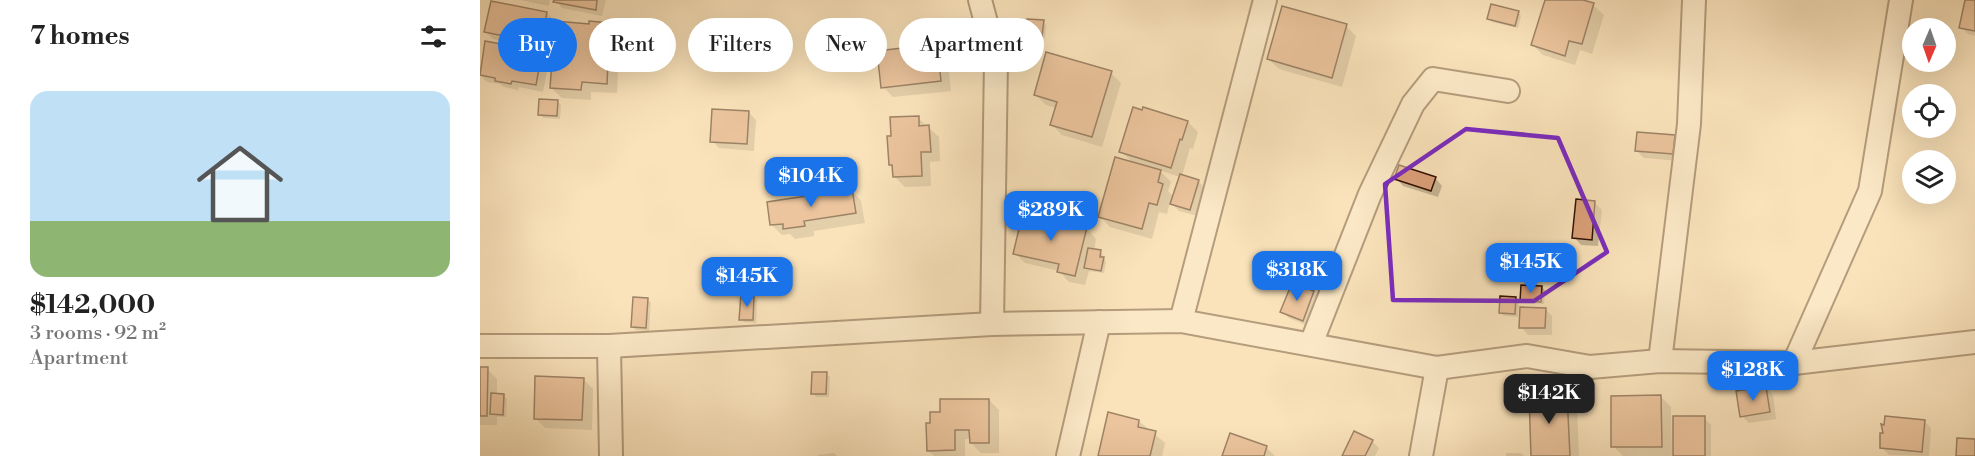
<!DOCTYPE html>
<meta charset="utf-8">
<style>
:root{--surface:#fff;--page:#f6f6f6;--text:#222;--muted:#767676;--accent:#1a73e8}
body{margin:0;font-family:"Libre Bodoni",serif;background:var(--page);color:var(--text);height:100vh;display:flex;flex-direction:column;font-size:22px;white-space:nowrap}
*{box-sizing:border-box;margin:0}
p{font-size:20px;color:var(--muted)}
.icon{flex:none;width:33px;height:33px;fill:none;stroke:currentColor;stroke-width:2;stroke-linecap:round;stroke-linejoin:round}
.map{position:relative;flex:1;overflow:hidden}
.side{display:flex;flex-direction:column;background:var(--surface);width:480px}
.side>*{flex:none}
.hud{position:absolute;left:18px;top:18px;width:570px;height:54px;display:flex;gap:12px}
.needle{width:39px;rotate:182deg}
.tools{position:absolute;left:1422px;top:18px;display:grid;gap:12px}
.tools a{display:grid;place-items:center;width:54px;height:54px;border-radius:50%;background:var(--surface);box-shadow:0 6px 24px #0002;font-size:30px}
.price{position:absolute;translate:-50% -51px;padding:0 14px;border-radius:12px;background:var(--accent);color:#fff;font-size:20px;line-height:39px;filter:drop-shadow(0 2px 3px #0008)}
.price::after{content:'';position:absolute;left:50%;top:36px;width:18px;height:14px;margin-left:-9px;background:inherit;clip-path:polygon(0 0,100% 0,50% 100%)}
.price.on{background:#222;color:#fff}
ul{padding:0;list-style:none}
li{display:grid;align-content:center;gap:12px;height:318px;padding:0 30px}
li span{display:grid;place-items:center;height:186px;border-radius:18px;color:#555}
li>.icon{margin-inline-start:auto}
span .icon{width:108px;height:108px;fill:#fffc;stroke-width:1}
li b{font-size:26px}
h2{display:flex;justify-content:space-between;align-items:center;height:72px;padding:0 30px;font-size:26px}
.chip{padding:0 21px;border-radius:27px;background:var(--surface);box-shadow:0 6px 24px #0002;font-size:21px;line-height:54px}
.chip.on{background:var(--accent);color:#fff}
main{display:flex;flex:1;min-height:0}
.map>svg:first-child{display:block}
</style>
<main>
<section class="side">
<h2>7 homes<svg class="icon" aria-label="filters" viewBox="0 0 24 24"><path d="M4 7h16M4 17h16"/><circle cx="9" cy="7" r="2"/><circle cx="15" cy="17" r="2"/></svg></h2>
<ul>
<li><span style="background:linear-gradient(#bfe0f5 70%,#8fb573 0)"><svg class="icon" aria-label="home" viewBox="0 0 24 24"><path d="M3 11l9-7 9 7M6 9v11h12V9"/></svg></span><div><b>$142,000</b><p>3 rooms · 92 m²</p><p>Apartment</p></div></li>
</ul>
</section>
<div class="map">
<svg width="1495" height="456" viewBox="0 0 1495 456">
<rect width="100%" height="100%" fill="#fae3bb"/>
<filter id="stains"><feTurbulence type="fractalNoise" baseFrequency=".00333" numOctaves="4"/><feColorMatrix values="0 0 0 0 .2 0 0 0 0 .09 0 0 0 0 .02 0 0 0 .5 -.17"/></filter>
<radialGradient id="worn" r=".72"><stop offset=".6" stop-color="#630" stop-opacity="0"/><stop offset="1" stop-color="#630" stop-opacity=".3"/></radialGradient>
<g fill="#0003" fill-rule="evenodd">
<polygon points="40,0 70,0 69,6"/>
<polygon points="75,0 126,0 122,16 82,8"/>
<polygon points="1067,0 1098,0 1113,5 1124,15 1112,54 1100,50 1095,65 1063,55 1053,45"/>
<polygon points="1487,0 1495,1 1495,36 1488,34 1481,27"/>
<polygon points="1038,12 1041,16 1038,28 1012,22 1009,19"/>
<polygon points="67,13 74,20 71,34 68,33 66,49 13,39 6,32"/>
<polygon points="563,22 566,25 565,38 551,37 547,34"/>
<polygon points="130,24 141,34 139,56 142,59 141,70 138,70 137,93 111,92 111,100 82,98 71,88 110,26"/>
<polygon points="866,26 876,36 862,87 799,69 788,59"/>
<polygon points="456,46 467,56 471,91 413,97 403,87"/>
<polygon points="62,53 69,60 63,92 39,87 38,90 24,87 20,84 7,82 0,75"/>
<polygon points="631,73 641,83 622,147 582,135 572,125 577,108 566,105 556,95"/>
<polygon points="77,101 81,105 80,119 63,118 60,114"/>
<path d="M 664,109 L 708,122 L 718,132 L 713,149 L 710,148 L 702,176 L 718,181 L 725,188 L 717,216 L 699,211 L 690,202 L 687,214 L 679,212 L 672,239 L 630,227 L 620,217 L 654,164 L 641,151 ZM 679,170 L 700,177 L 694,197 L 688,191 L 691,182 Z"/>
<polygon points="269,113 276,120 274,151 239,148 232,141"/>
<polygon points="438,118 459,137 460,161 450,162 451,186 425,187 415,177 414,169 410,165"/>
<polygon points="1194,137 1201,144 1200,161 1164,158 1157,151"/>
<polygon points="916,178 955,178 962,186 958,197 923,186"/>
<polygon points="371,190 381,201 385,223 334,231 334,236 315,239 310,234 302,235 292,225"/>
<polygon points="1115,203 1122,210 1118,246 1101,245 1094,237"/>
<polygon points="606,228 616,239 614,251 621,252 626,262 624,273 609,271 605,285 589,282 579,271 545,263 535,253"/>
<polygon points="813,284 834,293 841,300 830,327 809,318 802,311"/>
<polygon points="1061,287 1065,290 1064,304 1045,303 1042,300"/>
<polygon points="273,297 277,300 276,323 264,322 261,319"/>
<polygon points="168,299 171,303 169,331 156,330 152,327"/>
<polygon points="1035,299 1039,302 1038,317 1024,316 1020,313"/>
<polygon points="1065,309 1072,316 1072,335 1048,335 1041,327"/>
<polygon points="0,369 7,369 17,379 17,395 23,395 27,399 26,417 17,417 17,425 0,425"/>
<polygon points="346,374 350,377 349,397 336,397 333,393"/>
<polygon points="103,379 113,389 112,430 65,428 55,418"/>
<polygon points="1286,388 1293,395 1296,419 1269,423 1262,416"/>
<polygon points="1087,396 1097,406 1099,456 1053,456"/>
<polygon points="1181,397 1191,407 1192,456 1143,456 1133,446"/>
<polygon points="509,400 519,410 519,453 501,453 491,443 491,439 485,439 485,456 454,456 448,450 462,413"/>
<polygon points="1224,418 1231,425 1231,456 1195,456"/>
<polygon points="659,421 685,443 682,456 620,456"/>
<polygon points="1444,421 1451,428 1449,456 1409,455 1402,448"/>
<polygon points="751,435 787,448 795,456 743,456"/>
<polygon points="892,441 899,448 895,456 864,456"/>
<polygon points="354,453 357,456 338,456 338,455"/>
<polygon points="1026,453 1041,453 1044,456 1026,456"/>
</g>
<g fill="#dca17a" stroke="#301001" stroke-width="1.5">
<polygon points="74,0 117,0 116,10 73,2"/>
<polygon points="1065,0 1103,0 1114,3 1102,44 1089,41 1085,56 1051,45"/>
<polygon points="1485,0 1495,0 1495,31 1479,28"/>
<polygon points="11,1 67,12 64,28 62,27 59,43 4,32"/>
<polygon points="1011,4 1039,11 1035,26 1007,19"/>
<polygon points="802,6 867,24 852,78 787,59"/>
<polygon points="547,19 564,20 562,36 546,34"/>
<polygon points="75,21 109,24 109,21 131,23 130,47 132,47 131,61 128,61 127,84 102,82 101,90 70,88"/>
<polygon points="5,41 62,52 56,85 32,81 31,84 15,81 15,78 0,75"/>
<polygon points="457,44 461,81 401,88 397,51"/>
<polygon points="566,52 632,71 612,137 570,125 577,102 554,95"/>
<polygon points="59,99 78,100 77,116 58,115"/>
<polygon points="653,107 662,110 663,107 708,121 702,140 700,139 691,168 639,152"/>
<polygon points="232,109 269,111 267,144 230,142"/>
<polygon points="439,116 439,126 449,125 451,152 441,152 442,176 413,177 412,165 409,165 407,136 411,136 410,117"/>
<polygon points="1157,132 1195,135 1193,154 1155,151"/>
<polygon points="635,157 681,170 678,182 683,184 677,205 669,203 662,229 618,217"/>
<polygon points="919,165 956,177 951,191 914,179"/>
<polygon points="700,174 719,180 710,210 690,204"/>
<polygon points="372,189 376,213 324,221 325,226 303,229 303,224 290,225 287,202"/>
<polygon points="1096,199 1115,201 1112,240 1092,238"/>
<polygon points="543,212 607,227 595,276 577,272 579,264 533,254"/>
<polygon points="608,248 621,250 620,257 624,257 621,271 604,268"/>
<polygon points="812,283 834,291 823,321 800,312"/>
<polygon points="1041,285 1062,286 1061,302 1040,301"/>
<polygon points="261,295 274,296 273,320 259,320"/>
<polygon points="1020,296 1036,297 1035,314 1019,313"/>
<polygon points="153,297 168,298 166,328 151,327"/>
<polygon points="1040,307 1066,308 1065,328 1039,328"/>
<polygon points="0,367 8,367 7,416 0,416"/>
<polygon points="332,372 347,372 346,394 331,394"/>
<polygon points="55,376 104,378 102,420 54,419"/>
<polygon points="1286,387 1290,412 1260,417 1256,391"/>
<polygon points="11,393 24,394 23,415 10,414"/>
<polygon points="1087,394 1090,456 1051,456 1049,395"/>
<polygon points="1181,395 1182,447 1131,447 1131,396"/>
<polygon points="460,399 509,399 509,443 490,443 489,430 475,430 475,450 447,451 446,423 450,423 450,412 460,412"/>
<polygon points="628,412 659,420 658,427 676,431 670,456 618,456"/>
<rect x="1193" y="416" width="32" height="40"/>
<polygon points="1405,416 1445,420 1442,452 1400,448 1400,433 1403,433 1401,424 1404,425"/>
<polygon points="874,431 893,440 885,456 862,456"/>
<polygon points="750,433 787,446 784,456 742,456"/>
<polygon points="1477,438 1495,439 1495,456 1476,456"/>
</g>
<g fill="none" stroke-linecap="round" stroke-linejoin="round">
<g stroke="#624530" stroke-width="26">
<g id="street">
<polyline points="500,0 516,60 512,324"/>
<polyline points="701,321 785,0"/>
<polyline points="831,344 890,194 933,104 953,79 1028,91"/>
<polyline points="0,346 129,346 512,324 701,321 957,368 1047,356 1110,367 1180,361 1314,363 1495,342"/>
<polyline points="129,346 131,456"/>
<polyline points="1180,361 1209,124 1214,0"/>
<polyline points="1314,363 1390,191 1421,0"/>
<polyline points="588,456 619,322"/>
<polyline points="941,456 957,368"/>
</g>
</g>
<use href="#street" stroke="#fcedd3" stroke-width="22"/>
</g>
<path d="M0 0H1495V456H0ZM 986,129 L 1078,138 L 1127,252 L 1054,301 L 913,300 L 905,184 Z" fill="#fae3bb" fill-opacity=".55" fill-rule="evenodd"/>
<path fill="none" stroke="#7b2cbf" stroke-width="4.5" stroke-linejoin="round" d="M 986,129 L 1078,138 L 1127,252 L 1054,301 L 913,300 L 905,184 Z"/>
<rect width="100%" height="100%" filter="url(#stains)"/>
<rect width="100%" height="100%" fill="url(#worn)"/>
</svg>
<div class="tools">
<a><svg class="needle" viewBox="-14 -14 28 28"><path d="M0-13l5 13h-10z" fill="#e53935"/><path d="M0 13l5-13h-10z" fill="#767676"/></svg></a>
<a><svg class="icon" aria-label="locate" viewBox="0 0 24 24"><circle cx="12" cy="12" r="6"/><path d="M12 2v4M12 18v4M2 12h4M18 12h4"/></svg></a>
<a><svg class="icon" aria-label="layers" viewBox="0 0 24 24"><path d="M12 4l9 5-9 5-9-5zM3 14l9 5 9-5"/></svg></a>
</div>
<b class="price" style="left:331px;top:208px">$104K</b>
<b class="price" style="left:571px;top:242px">$289K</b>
<b class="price" style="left:1051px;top:294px">$145K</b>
<b class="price" style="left:817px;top:302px">$318K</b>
<b class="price" style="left:267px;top:308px">$145K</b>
<b class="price" style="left:1273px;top:402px">$128K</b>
<b class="price on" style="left:1069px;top:425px">$142K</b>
<div class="hud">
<a class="chip on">Buy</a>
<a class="chip">Rent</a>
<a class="chip">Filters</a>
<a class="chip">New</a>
<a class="chip">Apartment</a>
</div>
</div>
</main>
